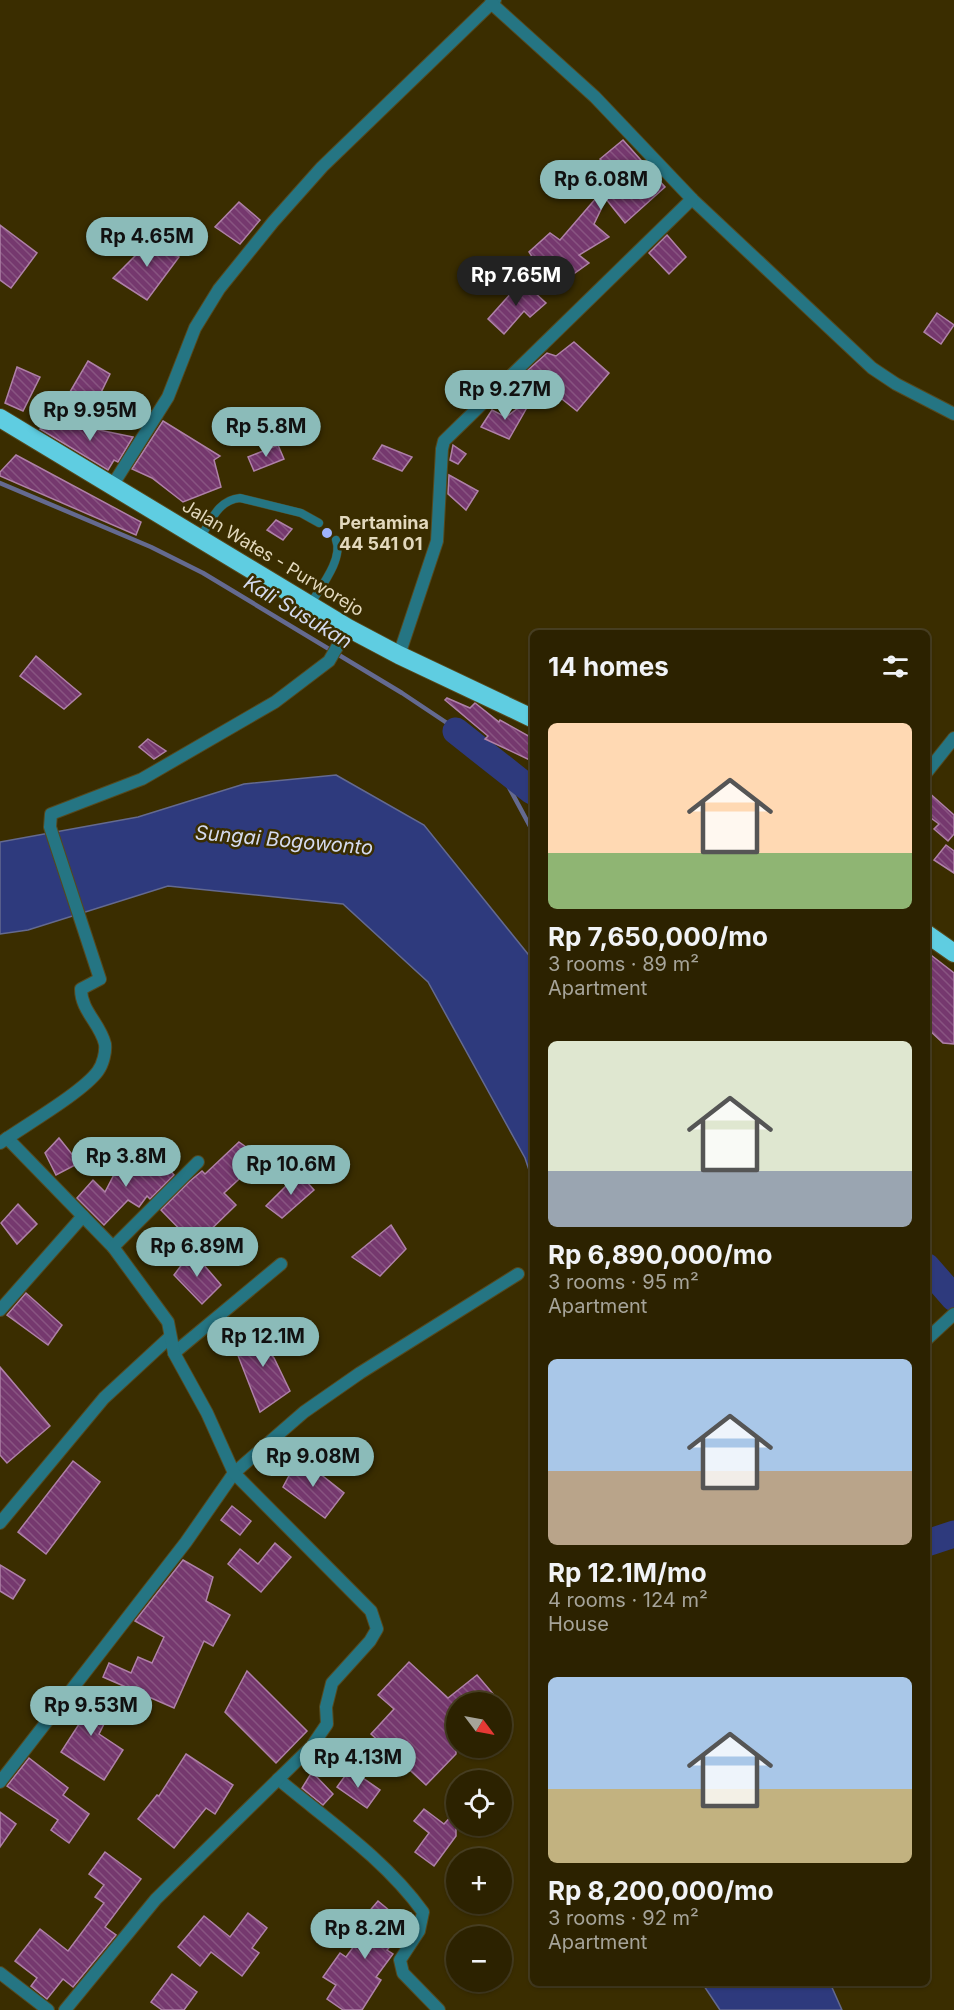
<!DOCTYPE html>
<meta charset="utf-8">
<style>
:root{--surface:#2c2200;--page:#342a0a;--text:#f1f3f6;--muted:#a6a499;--line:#483f22;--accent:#8bbbb9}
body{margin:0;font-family:Inter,sans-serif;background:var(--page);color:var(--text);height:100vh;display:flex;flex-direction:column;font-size:22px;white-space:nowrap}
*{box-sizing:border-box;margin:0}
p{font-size:20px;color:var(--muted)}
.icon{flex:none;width:33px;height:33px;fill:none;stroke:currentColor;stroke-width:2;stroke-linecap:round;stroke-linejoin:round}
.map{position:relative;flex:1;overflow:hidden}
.sheet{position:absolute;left:530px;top:630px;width:400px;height:1356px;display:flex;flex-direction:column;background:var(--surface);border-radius:9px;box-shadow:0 2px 4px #0004,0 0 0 2px var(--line)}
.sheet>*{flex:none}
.needle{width:39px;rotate:122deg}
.tools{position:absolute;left:446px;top:1692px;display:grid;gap:12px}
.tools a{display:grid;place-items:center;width:66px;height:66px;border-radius:50%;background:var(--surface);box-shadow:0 2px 4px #0004,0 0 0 2px var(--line);font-size:30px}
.price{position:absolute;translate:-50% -51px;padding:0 14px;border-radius:21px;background:var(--accent);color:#111;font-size:20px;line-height:39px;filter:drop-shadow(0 2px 3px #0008)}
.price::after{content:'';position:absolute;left:50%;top:36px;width:18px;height:14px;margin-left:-9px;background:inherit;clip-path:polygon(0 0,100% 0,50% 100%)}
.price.current{background:#222;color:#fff}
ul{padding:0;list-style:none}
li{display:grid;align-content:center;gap:12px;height:318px;padding:0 18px}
li span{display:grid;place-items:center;height:186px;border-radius:9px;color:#555}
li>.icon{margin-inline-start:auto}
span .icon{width:108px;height:108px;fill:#fffc;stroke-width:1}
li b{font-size:26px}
h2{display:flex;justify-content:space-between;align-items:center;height:72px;padding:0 18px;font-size:26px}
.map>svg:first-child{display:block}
</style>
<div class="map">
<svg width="954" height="2010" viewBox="0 0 954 2010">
<defs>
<pattern id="building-back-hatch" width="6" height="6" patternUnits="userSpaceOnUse" patternTransform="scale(1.5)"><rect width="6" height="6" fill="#75386e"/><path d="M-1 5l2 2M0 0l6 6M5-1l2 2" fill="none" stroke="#885481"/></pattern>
</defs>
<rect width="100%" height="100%" fill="#3a2d00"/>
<g fill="#2e3a7d" stroke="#646a90" stroke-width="1.5">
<polygon points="336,775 424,825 532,959 532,1179 525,1158 428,982 343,904 168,886 28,930 0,934 0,842 138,817 244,784"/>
<polygon points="702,1983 830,1983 842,2010 720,2010"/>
</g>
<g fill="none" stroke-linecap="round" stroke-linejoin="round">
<polyline stroke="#646a90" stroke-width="4.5" points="0,483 151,547 203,573 402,693 453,727 504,778 532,830"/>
<g stroke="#2e3a7d" stroke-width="27">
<polyline points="456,731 532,791"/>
<polyline points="927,1267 954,1298"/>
<polyline points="927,1543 954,1534"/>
</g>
</g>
<g fill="url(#building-back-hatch)" stroke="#af81a8" stroke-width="1.5">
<polygon points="623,140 665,187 625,223 606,199 594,224 609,237 579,255 589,263 572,275 556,263 542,272 529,252 550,233 560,240 616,175 600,159"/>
<polygon points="239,202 260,220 240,244 215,227"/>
<polygon points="0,225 37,253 11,288 0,280"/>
<polygon points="667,235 686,257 669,274 649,253"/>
<polygon points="145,236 179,257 147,300 113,278 137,254 134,252"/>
<polygon points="522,281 546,303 530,317 524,311 504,334 488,319"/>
<polygon points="937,313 954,325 941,344 924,332"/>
<polygon points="574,342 609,373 577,411 527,371 547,353 556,356"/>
<polygon points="88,361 110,374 92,411 67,397"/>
<polygon points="17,367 40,377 23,411 5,403"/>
<polygon points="533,397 509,439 481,427 492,410 506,417"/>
<polygon points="49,420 85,427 133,437 118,462 114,460 108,470 40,429"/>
<polygon points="163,421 220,456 214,460 221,487 183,502 152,478 132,469"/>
<polygon points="278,445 284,459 254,471 248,457"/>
<polygon points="382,445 412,457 402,471 373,459"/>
<polygon points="453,445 466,454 458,464 450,460"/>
<polygon points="16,455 141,522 136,535 0,476 0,472"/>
<polygon points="449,475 478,491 466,510 448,494"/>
<polygon points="276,520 292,529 283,540 267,530"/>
<polygon points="36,656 81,694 64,709 20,676"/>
<polygon points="447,698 470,708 475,703 499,722 500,720 532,738 532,761 485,739 488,736 445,700"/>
<polygon points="148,739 166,751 154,759 139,747"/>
<polygon points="927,791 954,815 954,834 948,841 934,829 939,824 927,815"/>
<polygon points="946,845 954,851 954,873 934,860"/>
<polygon points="927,952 954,973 954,1044 943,1043 927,1028"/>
<polygon points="59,1138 79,1163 56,1175 45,1153"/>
<polygon points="239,1142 262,1158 224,1193 236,1205 195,1245 161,1210 190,1181 202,1171 205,1174"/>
<polygon points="156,1154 174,1175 150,1199 147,1196 139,1207 128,1200 104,1225 77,1198 93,1180 105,1192 119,1165 141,1163"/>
<polygon points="299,1173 314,1190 282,1218 266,1206"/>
<polygon points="18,1204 37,1224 17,1244 1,1223"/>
<polygon points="391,1225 406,1249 380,1276 352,1257"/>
<polygon points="192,1251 221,1285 202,1304 174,1275"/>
<polygon points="26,1293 62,1325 48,1345 7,1315"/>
<polygon points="274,1322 278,1335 264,1346 274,1358 290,1391 260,1412 237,1353 252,1334"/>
<polygon points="0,1367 50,1426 7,1463 0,1455"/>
<polygon points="299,1457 344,1493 325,1518 283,1487"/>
<polygon points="73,1461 100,1482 46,1554 18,1532"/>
<polygon points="232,1506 251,1521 240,1535 221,1520"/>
<polygon points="275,1543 291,1557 261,1592 228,1564 240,1549 258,1564"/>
<polygon points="183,1560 213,1577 206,1601 230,1615 213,1646 204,1641 174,1708 103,1677 109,1663 131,1673 138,1657 152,1663 164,1637 135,1621"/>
<polygon points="0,1565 25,1580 13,1599 0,1591"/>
<polygon points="409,1662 448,1698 477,1675 500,1702 456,1702 456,1754 426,1785 371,1734 394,1709 378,1695"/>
<polygon points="247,1671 307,1731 276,1763 225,1712"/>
<polygon points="80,1692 112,1708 99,1734 123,1750 104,1780 61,1752 83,1718 65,1712"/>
<polygon points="186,1754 233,1785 215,1814 206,1808 174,1848 138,1819 157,1795 159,1796"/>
<polygon points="29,1758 68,1788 63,1795 89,1814 69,1843 51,1830 58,1820 7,1786"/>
<polygon points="350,1769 380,1790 367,1808 337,1787"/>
<polygon points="312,1772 333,1794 323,1805 302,1788"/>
<polygon points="424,1809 444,1824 456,1811 456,1836 434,1866 415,1852 429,1833 414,1821"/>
<polygon points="0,1812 16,1824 0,1847"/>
<polygon points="105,1852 141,1879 105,1927 116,1935 73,1987 63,1979 47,1999 31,1986 37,1978 15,1961 40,1929 68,1951 104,1903 95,1897 104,1885 89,1874"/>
<polygon points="378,1901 408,1926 387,1950 393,1954 376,1977 381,1980 362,2010 343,2010 327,1999 336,1985 323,1977 340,1953 346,1957 368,1927 361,1921"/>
<polygon points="248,1913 267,1928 252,1948 259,1953 242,1976 211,1952 200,1966 178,1947 204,1916 230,1937"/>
<polygon points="172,1974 197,1992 184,2010 162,2010 151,2002"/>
</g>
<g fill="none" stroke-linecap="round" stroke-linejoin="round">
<g stroke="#55491e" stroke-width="9">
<g id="lane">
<path d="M 200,538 C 211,521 218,500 240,498 L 301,513 L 319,523"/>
<path d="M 310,605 C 319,589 344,559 336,540"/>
</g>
</g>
<g stroke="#55491e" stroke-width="14">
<g id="street">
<polyline points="692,199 872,368 896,384 954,414"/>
<polyline points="112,486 168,397 195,328 219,289 273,222 322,167 495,0"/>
<polyline points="399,655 437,541 442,449 444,441 692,199 595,97 491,3"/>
<polyline points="927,772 954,738"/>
<polyline points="7,1138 113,1247"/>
<path d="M 0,1143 C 24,1126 83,1092 98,1071 C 103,1064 106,1052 105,1044 C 100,1023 81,1011 81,989 L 100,979 L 50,827 L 51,814 L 142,779 L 275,702 L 329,661 L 348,628"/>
<polyline points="0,1310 83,1216"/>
<polyline points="927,1339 954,1314"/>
<polyline points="174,1353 281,1264"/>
<polyline points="0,1523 104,1398 170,1337"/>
<path d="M 278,1779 C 327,1820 385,1859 423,1912 L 419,1931 L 400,1960 L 403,1973 L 439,2010"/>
<polyline points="0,1782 186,1542 234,1473 304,1412 360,1373 518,1274"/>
<polyline points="0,1973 48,2010"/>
<polyline points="65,2010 156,1899 312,1746 327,1724 326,1707 332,1683 370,1641 377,1629 371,1611 234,1473 207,1413 174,1353 168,1322 113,1247 198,1162"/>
</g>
</g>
<g stroke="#55491e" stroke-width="20">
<g id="highway">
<polyline points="0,418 348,628 399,655 532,718"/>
<polyline points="927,934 954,953"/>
</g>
</g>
<use href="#lane" stroke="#257583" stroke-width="8"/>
<use href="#street" stroke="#257583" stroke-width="12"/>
<use href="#highway" stroke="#5fcde1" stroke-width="18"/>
</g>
<circle fill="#9fb3fd" stroke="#3a2d00" stroke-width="2" cx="327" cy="533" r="6"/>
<g text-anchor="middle" stroke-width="5" stroke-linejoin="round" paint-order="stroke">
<g font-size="18" font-weight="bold" fill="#e3d9bd" stroke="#3a2d00" text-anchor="start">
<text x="339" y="529">Pertamina<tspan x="339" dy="21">44 541 01</tspan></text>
</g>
<g font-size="18" fill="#e3d9bd" stroke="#3a2d00">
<text transform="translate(273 558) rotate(31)" y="6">Jalan Wates - Purworejo</text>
</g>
<g font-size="20" font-style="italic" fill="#d4daee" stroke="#3a2d00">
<text transform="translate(298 612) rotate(31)" y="7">Kali Susukan</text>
<text transform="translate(284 840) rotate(5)" y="7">Sungai Bogowonto</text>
</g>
</g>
</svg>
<div class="tools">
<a><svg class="needle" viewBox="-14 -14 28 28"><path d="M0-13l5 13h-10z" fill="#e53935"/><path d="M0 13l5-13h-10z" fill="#a6a499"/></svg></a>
<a><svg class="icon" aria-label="locate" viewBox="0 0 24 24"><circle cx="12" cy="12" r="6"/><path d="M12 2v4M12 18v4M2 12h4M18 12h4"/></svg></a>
<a>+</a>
<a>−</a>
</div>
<b class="price" style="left:601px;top:211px">Rp 6.08M</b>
<b class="price" style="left:147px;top:268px">Rp 4.65M</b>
<b class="price current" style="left:516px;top:307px">Rp 7.65M</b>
<b class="price" style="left:505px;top:421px">Rp 9.27M</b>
<b class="price" style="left:90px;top:442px">Rp 9.95M</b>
<b class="price" style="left:266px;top:458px">Rp 5.8M</b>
<b class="price" style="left:126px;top:1188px">Rp 3.8M</b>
<b class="price" style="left:291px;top:1196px">Rp 10.6M</b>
<b class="price" style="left:197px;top:1278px">Rp 6.89M</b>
<b class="price" style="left:263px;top:1368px">Rp 12.1M</b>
<b class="price" style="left:313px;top:1488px">Rp 9.08M</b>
<b class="price" style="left:91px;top:1737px">Rp 9.53M</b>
<b class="price" style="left:358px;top:1789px">Rp 4.13M</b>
<b class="price" style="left:365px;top:1960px">Rp 8.2M</b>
<section class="sheet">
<h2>14 homes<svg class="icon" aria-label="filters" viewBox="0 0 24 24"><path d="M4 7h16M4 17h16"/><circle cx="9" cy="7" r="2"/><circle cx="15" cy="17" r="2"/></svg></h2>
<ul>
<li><span style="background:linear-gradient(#ffd9b3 70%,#8fb573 0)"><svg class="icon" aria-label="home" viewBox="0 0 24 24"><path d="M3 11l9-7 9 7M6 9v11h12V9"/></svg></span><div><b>Rp 7,650,000/mo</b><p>3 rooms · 89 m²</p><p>Apartment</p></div></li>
<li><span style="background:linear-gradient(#dfe7d0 70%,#9aa5b1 0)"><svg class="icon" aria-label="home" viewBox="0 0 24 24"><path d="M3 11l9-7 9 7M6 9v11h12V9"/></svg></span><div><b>Rp 6,890,000/mo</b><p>3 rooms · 95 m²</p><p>Apartment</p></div></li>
<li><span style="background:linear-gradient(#a9c7e8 60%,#b9a48a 0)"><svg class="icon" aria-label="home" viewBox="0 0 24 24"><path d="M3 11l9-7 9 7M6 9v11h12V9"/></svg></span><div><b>Rp 12.1M/mo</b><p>4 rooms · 124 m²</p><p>House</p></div></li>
<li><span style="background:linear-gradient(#a9c7e8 60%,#c2b280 0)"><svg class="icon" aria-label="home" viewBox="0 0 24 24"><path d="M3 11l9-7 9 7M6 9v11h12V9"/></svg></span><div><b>Rp 8,200,000/mo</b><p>3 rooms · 92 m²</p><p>Apartment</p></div></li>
</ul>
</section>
</div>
